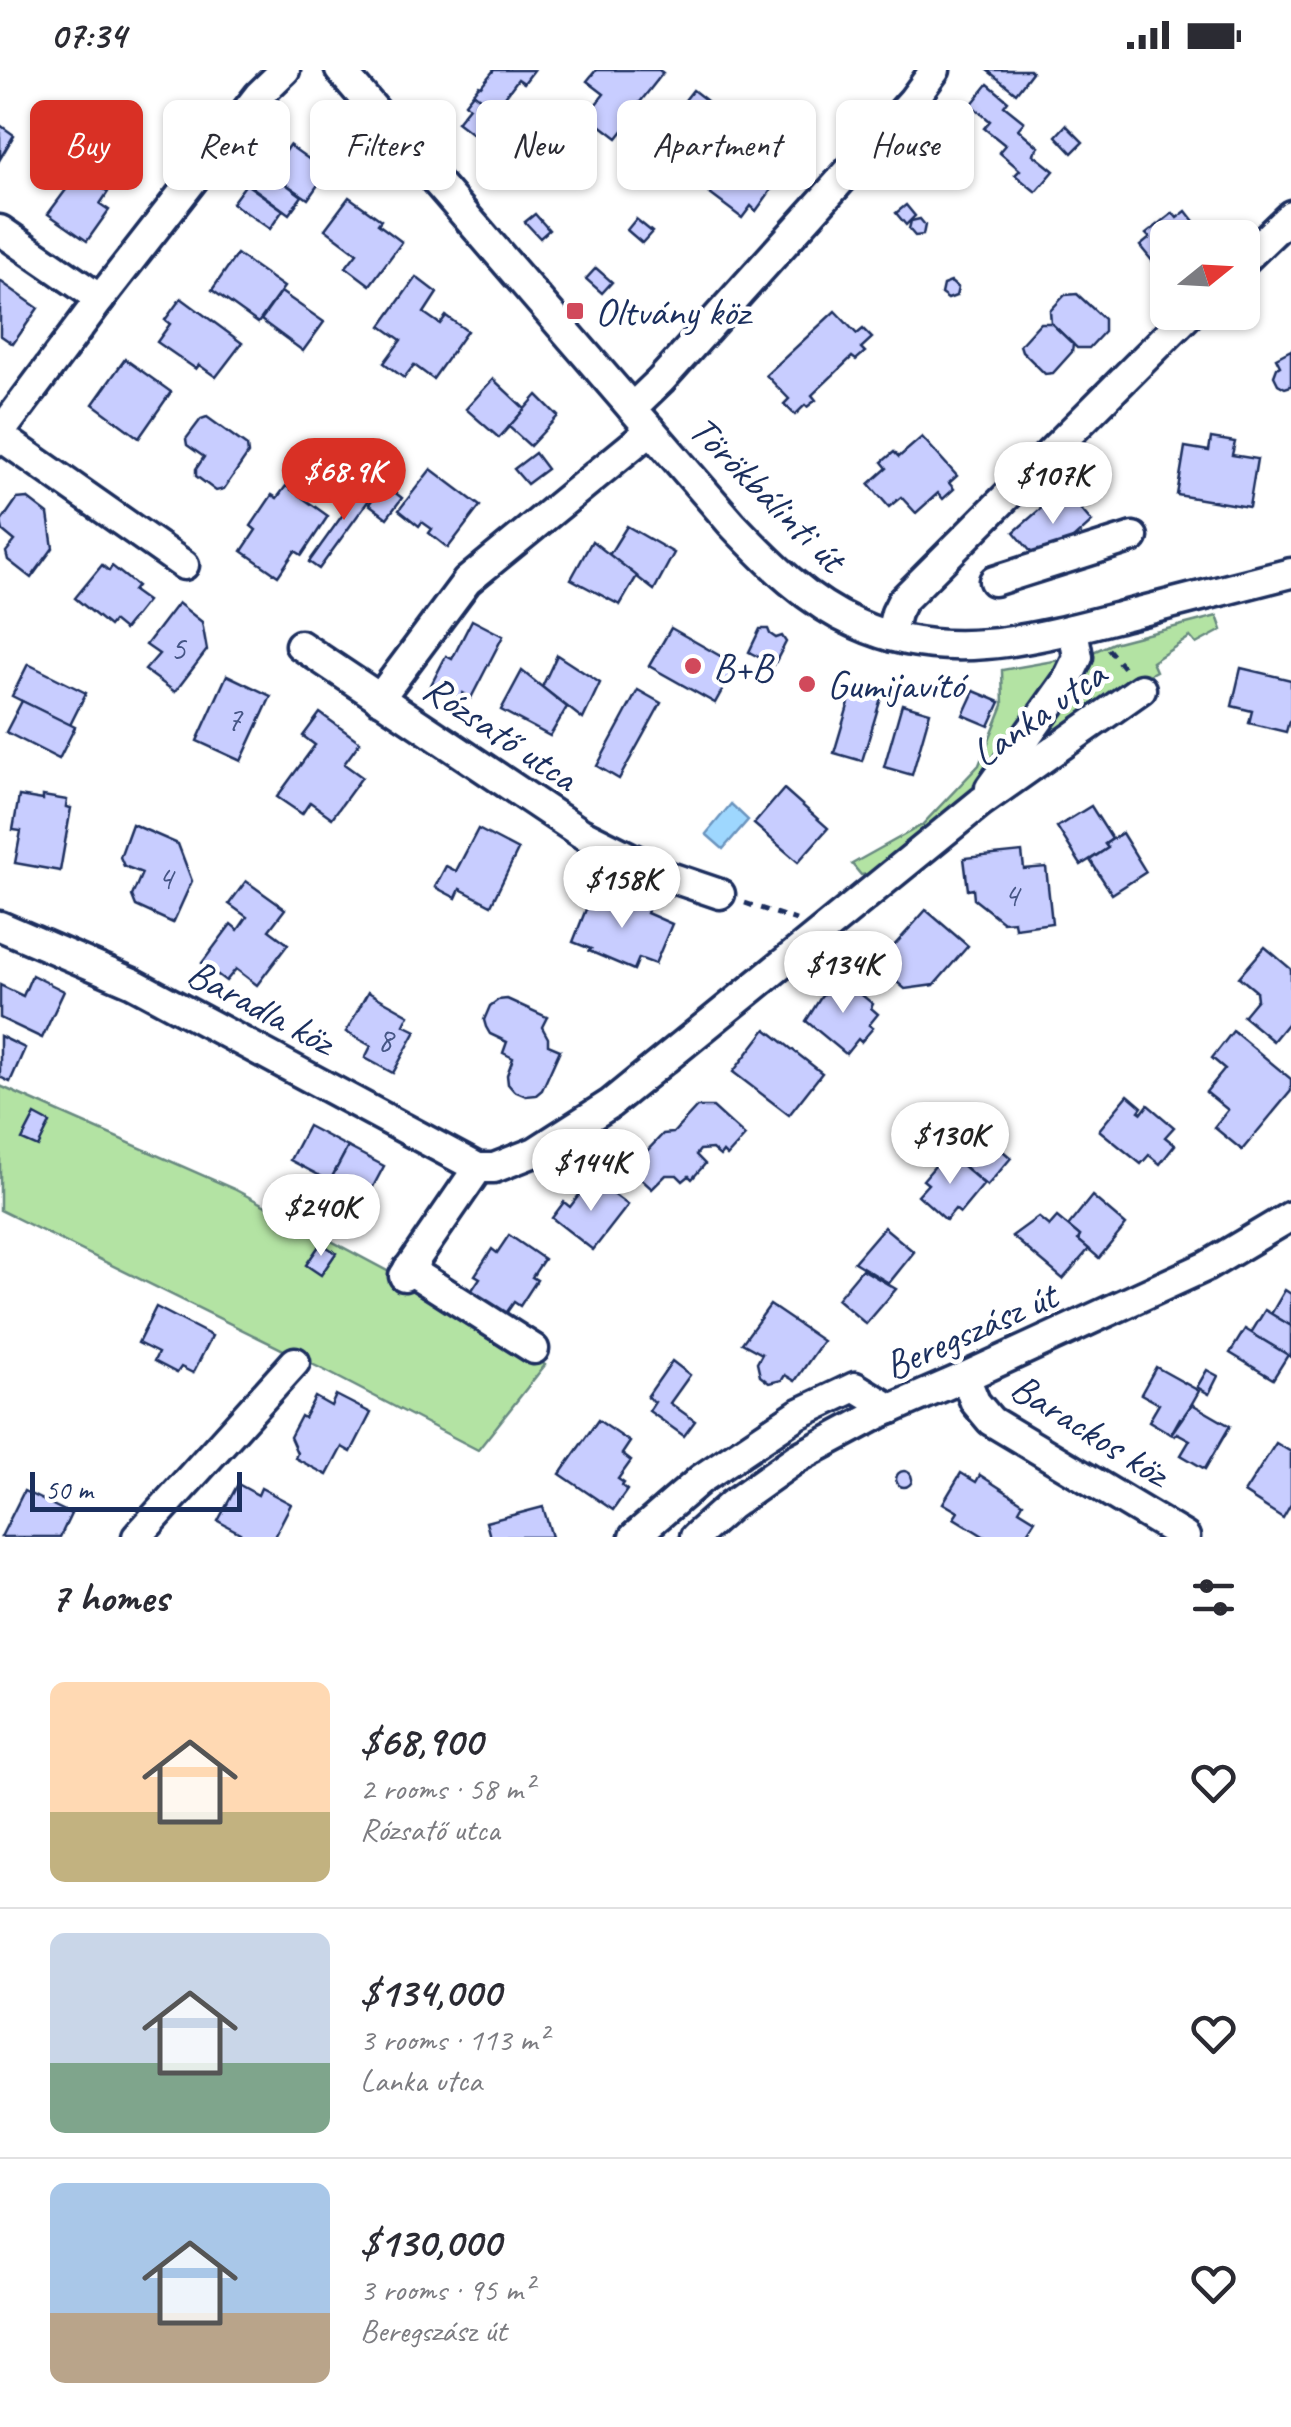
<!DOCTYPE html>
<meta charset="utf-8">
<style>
:root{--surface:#fff;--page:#f2f2f3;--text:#2b2b33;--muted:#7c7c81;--line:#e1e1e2;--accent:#d93025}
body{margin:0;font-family:Caveat,sans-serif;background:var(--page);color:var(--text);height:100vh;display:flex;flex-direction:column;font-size:38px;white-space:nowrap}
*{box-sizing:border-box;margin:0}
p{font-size:32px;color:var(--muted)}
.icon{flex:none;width:55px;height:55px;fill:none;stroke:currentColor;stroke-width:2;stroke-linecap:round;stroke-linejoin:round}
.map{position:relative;height:1467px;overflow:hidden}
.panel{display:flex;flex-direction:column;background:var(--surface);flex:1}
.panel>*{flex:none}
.hud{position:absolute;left:30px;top:30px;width:1232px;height:90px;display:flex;gap:20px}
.needle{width:65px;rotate:72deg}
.buttons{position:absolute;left:1150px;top:150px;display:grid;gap:20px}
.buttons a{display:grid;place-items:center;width:110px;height:110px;border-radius:15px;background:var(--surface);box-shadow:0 2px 8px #0004;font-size:50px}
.scale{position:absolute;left:30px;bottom:25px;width:212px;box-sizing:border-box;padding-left:10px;border:5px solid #1b2f5e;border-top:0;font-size:28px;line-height:35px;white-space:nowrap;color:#1b2f5e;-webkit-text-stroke:8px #fff;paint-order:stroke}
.price{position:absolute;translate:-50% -85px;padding:0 22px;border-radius:35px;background:#fff;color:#222;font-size:32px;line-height:65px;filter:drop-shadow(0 2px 5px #0008)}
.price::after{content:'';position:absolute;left:50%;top:60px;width:30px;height:22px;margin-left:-15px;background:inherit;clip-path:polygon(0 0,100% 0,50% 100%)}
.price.on{background:var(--accent);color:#fff}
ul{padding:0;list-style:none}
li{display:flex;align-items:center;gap:30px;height:250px;padding:0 50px}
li+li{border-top:2px solid var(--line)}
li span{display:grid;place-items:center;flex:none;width:280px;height:200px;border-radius:15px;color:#555}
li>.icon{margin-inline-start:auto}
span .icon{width:120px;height:120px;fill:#fffc;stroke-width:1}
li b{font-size:42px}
h2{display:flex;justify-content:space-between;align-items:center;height:120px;padding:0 50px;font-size:42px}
.tag{padding:0 35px;border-radius:15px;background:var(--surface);box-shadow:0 2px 8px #0004;font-size:35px;line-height:90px}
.tag.on{background:var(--accent);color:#fff}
.status{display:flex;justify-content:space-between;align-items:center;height:70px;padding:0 50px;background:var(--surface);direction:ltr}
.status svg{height:28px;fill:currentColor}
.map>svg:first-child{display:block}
</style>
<div class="status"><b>07:34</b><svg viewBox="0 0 49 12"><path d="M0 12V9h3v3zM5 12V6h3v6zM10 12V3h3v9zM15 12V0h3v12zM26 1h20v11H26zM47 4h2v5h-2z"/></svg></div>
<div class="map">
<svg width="1291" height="1467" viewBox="0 0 1291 1467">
<rect width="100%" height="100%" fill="#fff"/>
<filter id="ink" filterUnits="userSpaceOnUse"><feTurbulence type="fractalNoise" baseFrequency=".01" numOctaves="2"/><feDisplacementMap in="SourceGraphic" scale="20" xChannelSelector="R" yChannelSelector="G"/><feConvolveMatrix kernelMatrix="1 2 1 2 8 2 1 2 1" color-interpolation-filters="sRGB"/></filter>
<g filter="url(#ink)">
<g fill="#b3e3a3" stroke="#678980" stroke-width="2.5">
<polygon points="1217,546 1222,560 1196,574 1190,567 1152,592 1156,601 1109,626 1015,696 1068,626 1093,582 1113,573"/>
<polygon points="1065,589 995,693 947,752 883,802 861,805 852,794 922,755 979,695 1003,635 1002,600"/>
<polygon points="0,1016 234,1119 494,1258 545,1295 478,1380 324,1300 0,1140"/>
</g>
<polygon fill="#9ed7fe" stroke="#6a94be" stroke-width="2.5" points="731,734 748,750 723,779 706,764"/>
<g fill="#c8cdff" stroke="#1b2f5e" stroke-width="2.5">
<polygon points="494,0 534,0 524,13 518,9 495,40 473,23 479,15 481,16"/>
<polygon points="596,0 659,0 663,3 637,36 640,39 617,68 587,45 604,24 587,11"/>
<polygon points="987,0 1030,0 1032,2 1016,23"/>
<polygon points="988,14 1008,31 1004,36 1024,52 1018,59 1039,77 1033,84 1054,101 1036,122 1015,105 1020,100 999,82 1005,75 984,58 990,51 971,35"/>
<polygon points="693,20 730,49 679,115 664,106 656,106 645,98 641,89 630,80 660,41 671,48"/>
<polygon points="473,23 495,40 503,29 524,45 496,82 457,52 469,37 465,33"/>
<polygon points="0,55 14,65 0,89"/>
<polygon points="1066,55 1083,72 1072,83 1056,66"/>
<polygon points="289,75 327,102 308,129 270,103"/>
<polygon points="736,78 744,84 742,86 769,106 771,103 779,109 756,141 751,136 742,148 710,124 718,113 716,111 727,96 724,94"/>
<polygon points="265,99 302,126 289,144 252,117"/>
<polygon points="80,101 108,122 100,134 109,140 87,171 48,144"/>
<polygon points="246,114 283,140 270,159 232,133"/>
<polygon points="349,127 381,150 378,154 402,172 370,215 346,197 357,183 325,159"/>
<polygon points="906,135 915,146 906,155 896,143"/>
<polygon points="1186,141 1207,168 1168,168 1168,206 1166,208 1140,176 1150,168 1146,164 1173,143 1177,148"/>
<polygon points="535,144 549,160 540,168 525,152"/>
<polygon points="636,149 652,162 642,173 627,160"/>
<polygon points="920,149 925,155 923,165 915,166 909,159 911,151"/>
<polygon points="237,184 284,217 258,253 212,220"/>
<polygon points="596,198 612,212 602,223 586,209"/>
<polygon points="416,207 437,223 424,243 440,254 446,246 467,261 433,309 414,295 404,308 384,293 401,270 381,256"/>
<polygon points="0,211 38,238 13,274 0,265"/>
<polygon points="951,212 958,218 956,226 948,229 941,224 943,215"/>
<polygon points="281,222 324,252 303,281 261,250"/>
<polygon points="1077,224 1104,249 1104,262 1089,278 1077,278 1051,253 1050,241 1065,225"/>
<polygon points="181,228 242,273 216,307 199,295 196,299 157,272 170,254 165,250"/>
<polygon points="835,241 857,264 863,259 872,268 861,278 865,282 856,290 852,287 812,325 816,330 807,337 805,335 795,345 784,334 789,329 766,305"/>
<polygon points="1040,253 1051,253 1073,274 1072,282 1053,303 1045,304 1022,281 1020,275"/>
<polygon points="1291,280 1291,316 1285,318 1278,314 1274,306 1277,298 1280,296 1276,288"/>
<polygon points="125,289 171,322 139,368 93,334"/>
<polygon points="493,309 525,339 499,368 466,339"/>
<polygon points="537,325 558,346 530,376 509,357"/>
<polygon points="207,347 247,376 248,384 224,419 216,421 196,406 196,399 204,387 187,375 186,369 201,349"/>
<polygon points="922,367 957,406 949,413 954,419 943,429 938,423 916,443 901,427 889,437 869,414 887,398 882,392 894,382 899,387"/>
<polygon points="1211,368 1235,372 1232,385 1257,389 1249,437 1177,425 1185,377 1209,381"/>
<polygon points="535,383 547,399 527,414 514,399"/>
<polygon points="364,393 374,400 362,417 352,410"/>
<polygon points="431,399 480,436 448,478 429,463 432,459 422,452 419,456 399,440"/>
<polygon points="369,408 379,416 319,499 309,492"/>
<polygon points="384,414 402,428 387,448 369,434"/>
<polygon points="286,416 328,446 302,485 295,481 278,506 242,481 256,460 251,456 272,425 277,428"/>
<polygon points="1063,419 1092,452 1043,496 1014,462"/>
<polygon points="27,428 48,444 53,478 31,508 8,490 6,482 15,471 3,461 1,452 17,429"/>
<polygon points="627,456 674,483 654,520 609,485"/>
<polygon points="592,471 637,506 620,535 571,509"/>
<polygon points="102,495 109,501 112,496 137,516 133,521 147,531 124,560 113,551 109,556 75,528"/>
<polygon points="178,533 202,552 207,580 175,622 145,600 159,584 146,575"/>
<polygon points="472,550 503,566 471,628 463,623 458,632 430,617 446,586 452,589"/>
<polygon points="671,558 736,595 715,633 649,596"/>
<polygon points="760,559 768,559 770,564 776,568 782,566 786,572 774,595 749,582"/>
<polygon points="557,585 600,613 583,649 542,617"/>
<polygon points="28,594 86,623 70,655 12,626"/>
<polygon points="1241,598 1291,610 1291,651 1289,651 1286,662 1249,653 1252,641 1232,636"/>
<polygon points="522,601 567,637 550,666 501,640"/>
<polygon points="227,605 271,626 241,691 197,671"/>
<polygon points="853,619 881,628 862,691 834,683"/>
<polygon points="638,620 661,633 619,709 597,696"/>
<polygon points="974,621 1000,632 989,656 963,645"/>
<polygon points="22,631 75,657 59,689 6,662"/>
<polygon points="902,634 930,642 912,705 884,697"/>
<polygon points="320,643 360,672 344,694 362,707 332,748 310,732 302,744 277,727 315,675 303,666"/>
<polygon points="784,719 828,758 798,792 754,754"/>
<polygon points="19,726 43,730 43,726 67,730 66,737 71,738 60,801 15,793 21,761 13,760"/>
<polygon points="1091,736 1112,769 1105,774 1108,778 1081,795 1057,757"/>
<polygon points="132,754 178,774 192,811 173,853 136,836 132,826 142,803 124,796 120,787"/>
<polygon points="478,759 518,780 491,835 460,819 456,828 435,817 446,796 456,801"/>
<polygon points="1122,763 1146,802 1112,824 1090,790 1108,778 1105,774"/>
<polygon points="1022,782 1024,799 1046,797 1052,853 1015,858 1014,851 1003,852 974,829 973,819 968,820 964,788"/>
<polygon points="635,809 653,817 647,830 629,823"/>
<polygon points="246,811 285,839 269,860 288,874 257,915 236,899 226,911 202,893 231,854 238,860 247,847 229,834"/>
<polygon points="606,821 649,838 647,843 672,854 655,894 639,888 634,900 589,881 591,879 573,872 590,829 601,834"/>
<polygon points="926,840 968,876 934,915 905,919 877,895"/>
<polygon points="1265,877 1291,899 1291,949 1273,971 1243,946 1257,929 1256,921 1239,907"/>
<polygon points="32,905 64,921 42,968 0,948 0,915 23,926"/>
<polygon points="841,908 873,934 871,938 878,944 869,955 873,958 861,972 858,969 846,984 806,951 821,927"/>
<polygon points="368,922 409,945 404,955 416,961 393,1003 365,988 371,976 346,962"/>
<polygon points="507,929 547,947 542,957 548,968 548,975 560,980 542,1020 536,1025 526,1026 514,1021 508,1014 507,1005 513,988 503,983 507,972 490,964 486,957 484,950 490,936 498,930"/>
<polygon points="766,959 822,1003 789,1045 733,1002"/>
<polygon points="1233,961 1291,1009 1291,1021 1242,1080 1214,1057 1228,1040 1206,1022 1225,999 1212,988"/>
<polygon points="0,966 25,978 10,1012 0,1007"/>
<polygon points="1128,1025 1142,1037 1139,1041 1142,1043 1148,1035 1174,1057 1165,1067 1175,1075 1160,1094 1149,1085 1141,1094 1099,1060"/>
<polygon points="697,1037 713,1037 745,1066 727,1086 723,1082 720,1086 712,1079 700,1080 696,1085 705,1094 692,1109 689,1106 683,1111 677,1105 666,1105 652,1119 630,1099 663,1064 673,1063"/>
<polygon points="35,1045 50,1053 38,1077 22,1070"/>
<polygon points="968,1051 1011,1088 987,1116 943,1079"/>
<polygon points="308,1056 348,1077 330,1111 290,1090"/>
<polygon points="348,1077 384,1096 366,1130 330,1111"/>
<polygon points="947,1082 984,1114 960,1143 955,1139 946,1150 918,1125 928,1114 923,1110"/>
<polygon points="592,1108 628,1135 593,1180 552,1148 564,1132 570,1137"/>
<polygon points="1092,1126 1126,1155 1099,1188 1078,1170 1080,1166 1068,1156"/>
<polygon points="1038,1147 1049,1156 1057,1147 1080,1166 1078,1170 1089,1179 1063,1209 1012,1166"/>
<polygon points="884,1157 914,1182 889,1213 854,1192"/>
<polygon points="509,1165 544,1189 532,1207 537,1210 520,1236 514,1232 502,1249 468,1226 480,1208 475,1205 492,1179 497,1183"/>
<polygon points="321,1173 336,1183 321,1205 306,1195"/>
<polygon points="862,1199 896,1219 866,1254 837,1229"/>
<polygon points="1285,1220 1291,1224 1291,1256 1271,1244"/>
<polygon points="770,1235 823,1271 795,1311 785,1305 782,1310 769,1313 760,1306 757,1293 762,1284 742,1273"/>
<polygon points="156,1237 212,1266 193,1303 181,1297 177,1303 154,1291 158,1283 138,1273"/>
<polygon points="1265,1240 1291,1256 1291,1287 1251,1263"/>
<polygon points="1245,1259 1288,1285 1273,1309 1230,1283"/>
<polygon points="672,1291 690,1305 670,1333 695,1351 684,1366 649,1341 655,1332 647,1327"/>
<polygon points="1156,1297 1199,1321 1183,1349 1180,1348 1171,1364 1149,1351 1159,1334 1141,1324"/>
<polygon points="1207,1300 1218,1306 1209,1324 1197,1317"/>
<polygon points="336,1325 371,1343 351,1382 342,1377 327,1405 295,1388 297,1383 290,1367 301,1346 304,1348 315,1327 331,1336"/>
<polygon points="1192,1334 1230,1356 1205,1399 1181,1385 1190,1370 1177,1363 1175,1366 1171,1364"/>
<polygon points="598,1350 630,1372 622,1384 631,1391 618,1409 624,1413 622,1416 627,1420 613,1440 560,1404"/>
<polygon points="1276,1373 1291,1382 1291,1434 1283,1448 1244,1423"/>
<circle cx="904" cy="1409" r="8"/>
<polygon points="961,1403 976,1412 980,1405 1023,1433 1019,1440 1035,1450 1024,1467 985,1467 954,1448 958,1442 943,1433"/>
<polygon points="238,1414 258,1425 261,1418 291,1434 274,1467 238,1467 240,1463 218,1451"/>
<polygon points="24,1421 71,1444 60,1467 1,1467"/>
<polygon points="543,1437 552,1467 490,1467 486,1452"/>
</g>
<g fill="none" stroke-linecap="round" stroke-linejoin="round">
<g stroke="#1b2f5e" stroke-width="35">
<g id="minor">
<path d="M 340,0 L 732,454 C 769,493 807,532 857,554 C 946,595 1038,568 1127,545 C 1182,531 1236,517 1291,503"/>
<polyline points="0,160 100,229"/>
<polyline points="1242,192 1291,145"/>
<polyline points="632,338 661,310 913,30 935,0"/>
<polyline points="0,363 100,229 259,25 285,0"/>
<polyline points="0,366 184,495"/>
<polyline points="994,511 1133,467"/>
<polyline points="890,566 896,543 902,531 1191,242"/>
<polyline points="300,575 581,763 667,806 720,824"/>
<polyline points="379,629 467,511 651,360"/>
<polyline points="990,718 1066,612 1078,587 1073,559"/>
<polyline points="0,856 133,913 478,1098 494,1098 535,1082 610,1034 981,732 1141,619"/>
<polyline points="408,1199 534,1279"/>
<polyline points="404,1206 478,1098"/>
<polyline points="965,1307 975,1332 991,1351 1185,1467"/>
<polyline points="137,1467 295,1292"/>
<polyline points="634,1467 701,1409 798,1344 855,1317 891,1339"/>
<polyline points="695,1467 731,1435 797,1388 879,1344 965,1307 1207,1196 1291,1146"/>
</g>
</g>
<g stroke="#1b2f5e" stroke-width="5" stroke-dasharray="8 8" stroke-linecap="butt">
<polyline points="1108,579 1124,598"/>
<polyline points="745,833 796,850"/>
</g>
<use href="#minor" stroke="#fff" stroke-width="28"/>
</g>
</g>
<g fill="#d1495b" stroke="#fff" stroke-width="4">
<rect x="565" y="231" width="20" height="20" rx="5"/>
<circle cx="693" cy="596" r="10"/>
<circle cx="807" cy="614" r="10"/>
</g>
<g text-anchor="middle" stroke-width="9" stroke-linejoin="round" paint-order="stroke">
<g font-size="35" fill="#465686">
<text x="178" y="590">5</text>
<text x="234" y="660">7</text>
<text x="165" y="819">4</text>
<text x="1011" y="836">4</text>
<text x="385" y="981">8</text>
</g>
<g font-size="40" fill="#1b2f5e" stroke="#fff" text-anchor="start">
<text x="595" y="255">Oltvány köz</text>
<text x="713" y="610">B+B</text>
<text x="827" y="628">Gumijavító</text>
</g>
<g font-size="40" fill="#1b2f5e" stroke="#fff">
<text transform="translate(768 423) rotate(45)" y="14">Törökbálinti út</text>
<text transform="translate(1038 643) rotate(-35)" y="14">Lanka utca</text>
<text transform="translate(501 662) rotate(34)" y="14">Rózsatő utca</text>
<text transform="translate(261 936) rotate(28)" y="14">Baradla köz</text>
<text transform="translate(970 1260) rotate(-24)" y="14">Beregszász út</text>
<text transform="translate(1090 1359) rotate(32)" y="14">Barackos köz</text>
</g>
</g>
</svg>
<div class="buttons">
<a><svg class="needle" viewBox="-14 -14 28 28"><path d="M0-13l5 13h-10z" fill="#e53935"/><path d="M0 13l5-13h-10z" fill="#7c7c81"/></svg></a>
</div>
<div class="scale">50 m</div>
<b class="price on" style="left:344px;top:453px">$68.9K</b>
<b class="price" style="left:1053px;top:457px">$107K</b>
<b class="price" style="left:622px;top:861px">$158K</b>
<b class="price" style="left:843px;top:946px">$134K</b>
<b class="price" style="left:950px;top:1117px">$130K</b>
<b class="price" style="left:591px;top:1144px">$144K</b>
<b class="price" style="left:321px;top:1189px">$240K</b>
<div class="hud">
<a class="tag on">Buy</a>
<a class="tag">Rent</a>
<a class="tag">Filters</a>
<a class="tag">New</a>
<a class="tag">Apartment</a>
<a class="tag">House</a>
</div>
</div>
<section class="panel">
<h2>7 homes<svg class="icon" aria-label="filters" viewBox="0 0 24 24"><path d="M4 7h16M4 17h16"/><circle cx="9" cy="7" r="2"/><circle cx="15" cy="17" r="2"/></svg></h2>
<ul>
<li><span style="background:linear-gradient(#ffd9b3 65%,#c2b280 0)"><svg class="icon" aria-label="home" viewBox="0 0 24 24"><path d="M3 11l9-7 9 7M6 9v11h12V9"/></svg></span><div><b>$68,900</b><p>2 rooms · 58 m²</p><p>Rózsatő utca</p></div><svg class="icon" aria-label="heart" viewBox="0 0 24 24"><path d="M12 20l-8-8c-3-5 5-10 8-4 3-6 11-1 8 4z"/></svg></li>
<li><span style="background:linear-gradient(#c9d6e8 65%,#7fa58c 0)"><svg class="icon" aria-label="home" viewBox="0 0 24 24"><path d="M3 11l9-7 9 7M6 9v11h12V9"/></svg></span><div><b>$134,000</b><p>3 rooms · 113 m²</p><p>Lanka utca</p></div><svg class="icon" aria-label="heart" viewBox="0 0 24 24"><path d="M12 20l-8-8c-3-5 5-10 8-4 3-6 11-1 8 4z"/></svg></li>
<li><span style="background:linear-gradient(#a9c7e8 65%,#b9a48a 0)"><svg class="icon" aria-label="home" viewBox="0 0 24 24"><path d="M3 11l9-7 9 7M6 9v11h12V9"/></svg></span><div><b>$130,000</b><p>3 rooms · 95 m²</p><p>Beregszász út</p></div><svg class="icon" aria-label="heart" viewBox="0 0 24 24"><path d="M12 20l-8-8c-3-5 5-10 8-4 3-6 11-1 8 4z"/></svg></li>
</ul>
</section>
